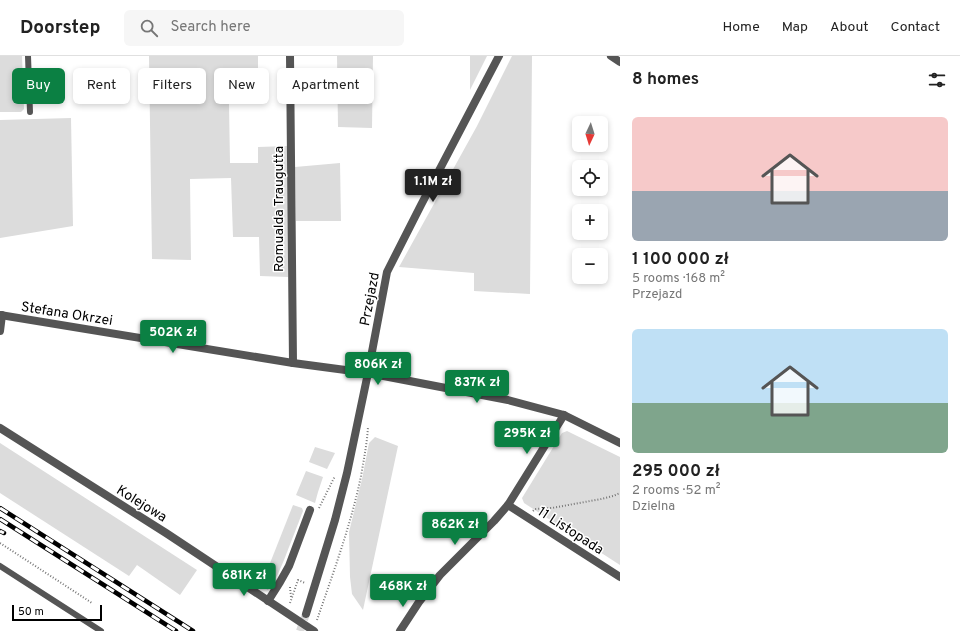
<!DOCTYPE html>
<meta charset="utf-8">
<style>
:root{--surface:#fff;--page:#f6f6f6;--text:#222;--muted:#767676;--line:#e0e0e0;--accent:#0b8043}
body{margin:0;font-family:Overpass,sans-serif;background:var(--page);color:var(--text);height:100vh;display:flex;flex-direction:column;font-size:15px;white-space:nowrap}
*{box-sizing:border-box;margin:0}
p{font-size:13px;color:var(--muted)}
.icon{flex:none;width:22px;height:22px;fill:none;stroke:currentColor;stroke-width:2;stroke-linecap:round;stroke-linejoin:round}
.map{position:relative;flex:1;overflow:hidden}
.drawer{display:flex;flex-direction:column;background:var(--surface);width:340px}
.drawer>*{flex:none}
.banner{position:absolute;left:12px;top:12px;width:380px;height:36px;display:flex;gap:8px}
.needle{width:26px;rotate:184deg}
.buttons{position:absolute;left:572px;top:60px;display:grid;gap:8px}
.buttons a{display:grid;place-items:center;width:36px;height:36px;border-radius:6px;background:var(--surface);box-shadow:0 2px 6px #0003;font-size:20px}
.scale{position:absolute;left:12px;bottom:10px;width:90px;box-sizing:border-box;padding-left:4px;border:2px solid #000;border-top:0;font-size:11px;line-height:14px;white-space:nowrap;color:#000;-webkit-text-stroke:3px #fff;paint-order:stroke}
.price{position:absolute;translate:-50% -34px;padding:0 9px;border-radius:4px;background:var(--accent);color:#fff;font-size:13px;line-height:26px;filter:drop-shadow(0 1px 2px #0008)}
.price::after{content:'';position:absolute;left:50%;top:24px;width:12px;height:9px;margin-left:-6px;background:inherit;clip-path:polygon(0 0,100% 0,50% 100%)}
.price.selected{background:#222;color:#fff}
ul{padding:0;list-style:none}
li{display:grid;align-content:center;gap:8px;height:212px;padding:0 12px}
li span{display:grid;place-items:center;height:124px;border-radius:6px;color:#555}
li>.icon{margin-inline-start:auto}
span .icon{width:72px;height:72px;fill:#fffc;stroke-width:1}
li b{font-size:17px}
h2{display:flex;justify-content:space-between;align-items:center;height:48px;padding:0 12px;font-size:17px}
.pill{padding:0 14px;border-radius:6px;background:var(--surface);box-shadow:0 2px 6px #0003;font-size:14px;line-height:36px}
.pill.selected{background:var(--accent);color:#fff}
header{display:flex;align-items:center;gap:24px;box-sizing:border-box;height:56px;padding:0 20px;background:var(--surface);border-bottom:1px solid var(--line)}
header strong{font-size:19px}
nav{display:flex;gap:22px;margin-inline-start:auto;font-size:14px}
.search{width:280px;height:36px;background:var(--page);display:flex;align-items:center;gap:10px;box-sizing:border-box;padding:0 14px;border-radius:6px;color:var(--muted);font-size:15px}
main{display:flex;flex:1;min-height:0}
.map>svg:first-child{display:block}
</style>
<header>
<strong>Doorstep</strong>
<div class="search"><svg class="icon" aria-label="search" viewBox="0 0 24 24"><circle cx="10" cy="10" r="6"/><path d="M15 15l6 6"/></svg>Search here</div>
<nav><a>Home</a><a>Map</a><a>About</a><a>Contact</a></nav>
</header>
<main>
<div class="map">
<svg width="620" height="575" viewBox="0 0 620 575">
<rect width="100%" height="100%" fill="#fff"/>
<g fill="#dcdcdc">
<polygon points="0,0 22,0 24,53 21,56 0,56"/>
<polygon points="149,0 258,0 258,48 229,48 230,107 258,107 258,91 288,90 288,221 260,220 259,181 233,181 231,122 190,123 191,204 152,203"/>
<polygon points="337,0 373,0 372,72 338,71"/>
<polygon points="470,0 487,0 470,34"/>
<polygon points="512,0 532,0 530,238 474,235 474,217 399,211 477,70"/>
<polygon points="71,62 73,170 0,182 0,64"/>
<polygon points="340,107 341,165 296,165 295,111"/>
<polygon points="567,375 620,401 620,509 524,447 522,442 562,377"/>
<polygon points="375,381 398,390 363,554 352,538 350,521 349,476 362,423 369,387"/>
<polygon points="0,387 197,514 180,539 137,509 129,520 0,437"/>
<polygon points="315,391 335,397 327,413 309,406"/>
<polygon points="306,415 323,421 318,436 315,447 296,439"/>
<polygon points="293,449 302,452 303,455 284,504 278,518 268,534 261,530"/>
</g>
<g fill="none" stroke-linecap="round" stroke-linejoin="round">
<polyline stroke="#d9d9d9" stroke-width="8" stroke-dasharray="8 4" stroke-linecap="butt" points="300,575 306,558"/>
<g stroke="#777" stroke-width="2" stroke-dasharray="1 2" stroke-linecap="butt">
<polyline points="319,452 335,420"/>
<polyline points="533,455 535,453 552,452 601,443 613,440 620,437"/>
<polyline points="0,487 92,547"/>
<polyline points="290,531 291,541"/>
<polyline points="290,547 298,524 305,527"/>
<path d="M 317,564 C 333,517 351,469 361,420 C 364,403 367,387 368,371"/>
</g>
<g stroke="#555" stroke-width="6">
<polyline points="28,0 30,56"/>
<polyline points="0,510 101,575"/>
</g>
<g stroke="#555" stroke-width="8">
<polyline points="290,0 293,307"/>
<polyline points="611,0 620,6"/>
<polyline points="0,259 293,307 368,317 508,344 564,359 620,387"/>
<polyline points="0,275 2,259"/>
<polyline points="0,372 166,477 314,575"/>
<polyline points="508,449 620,521"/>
<polyline points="268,545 280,526 289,510 310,454"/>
<polyline points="400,575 419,546 440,519 494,465 508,449 564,359"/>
</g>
<polyline stroke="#555" stroke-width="8" points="306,558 335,464 347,417 368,317 387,216 421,149 499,0"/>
<g stroke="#000" stroke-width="4.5">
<g id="rail">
<polyline points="0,452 193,575"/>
<polyline points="0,463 176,575"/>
<polyline points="0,475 4,477"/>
</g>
</g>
<use href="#rail" stroke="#fff" stroke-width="3" stroke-dasharray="9" stroke-linecap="butt"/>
</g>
<g text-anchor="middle" stroke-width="3" stroke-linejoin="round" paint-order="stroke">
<g font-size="14" fill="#000" stroke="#fff">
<text transform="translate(278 153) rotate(-90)" y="5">Romualda Traugutta</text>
<text transform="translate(369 243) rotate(-79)" y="5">Przejazd</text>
<text transform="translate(67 257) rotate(9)" y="5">Stefana Okrzei</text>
<text transform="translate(142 447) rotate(32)" y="5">Kolejowa</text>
<text transform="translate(571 474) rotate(33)" y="5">11 Listopada</text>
</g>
</g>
</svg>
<div class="buttons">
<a><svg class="needle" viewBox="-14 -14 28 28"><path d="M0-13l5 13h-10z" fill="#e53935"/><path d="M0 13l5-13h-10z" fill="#767676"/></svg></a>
<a><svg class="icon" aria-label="locate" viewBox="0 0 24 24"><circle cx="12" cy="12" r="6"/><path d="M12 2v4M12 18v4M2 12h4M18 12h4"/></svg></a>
<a>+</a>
<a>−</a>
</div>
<div class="scale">50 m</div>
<b class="price selected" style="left:433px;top:147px">1.1M zł</b>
<b class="price" style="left:173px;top:298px">502K zł</b>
<b class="price" style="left:378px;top:330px">806K zł</b>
<b class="price" style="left:477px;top:348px">837K zł</b>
<b class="price" style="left:527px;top:399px">295K zł</b>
<b class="price" style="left:455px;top:490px">862K zł</b>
<b class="price" style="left:244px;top:541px">681K zł</b>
<b class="price" style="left:403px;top:552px">468K zł</b>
<div class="banner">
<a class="pill selected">Buy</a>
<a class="pill">Rent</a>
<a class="pill">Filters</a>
<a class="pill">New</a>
<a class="pill">Apartment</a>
</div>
</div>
<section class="drawer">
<h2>8 homes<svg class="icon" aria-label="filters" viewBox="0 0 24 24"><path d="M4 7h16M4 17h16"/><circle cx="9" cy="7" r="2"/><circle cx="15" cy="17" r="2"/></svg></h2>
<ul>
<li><span style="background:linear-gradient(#f6c9c9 60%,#9aa5b1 0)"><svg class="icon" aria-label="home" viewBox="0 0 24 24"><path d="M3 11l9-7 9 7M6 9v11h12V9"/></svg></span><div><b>1 100 000 zł</b><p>5 rooms · 168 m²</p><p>Przejazd</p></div></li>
<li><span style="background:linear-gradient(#bfe0f5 60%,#7fa58c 0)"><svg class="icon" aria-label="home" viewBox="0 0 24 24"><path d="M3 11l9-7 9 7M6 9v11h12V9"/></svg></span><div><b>295 000 zł</b><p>2 rooms · 52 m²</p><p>Dzielna</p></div></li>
</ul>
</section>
</main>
